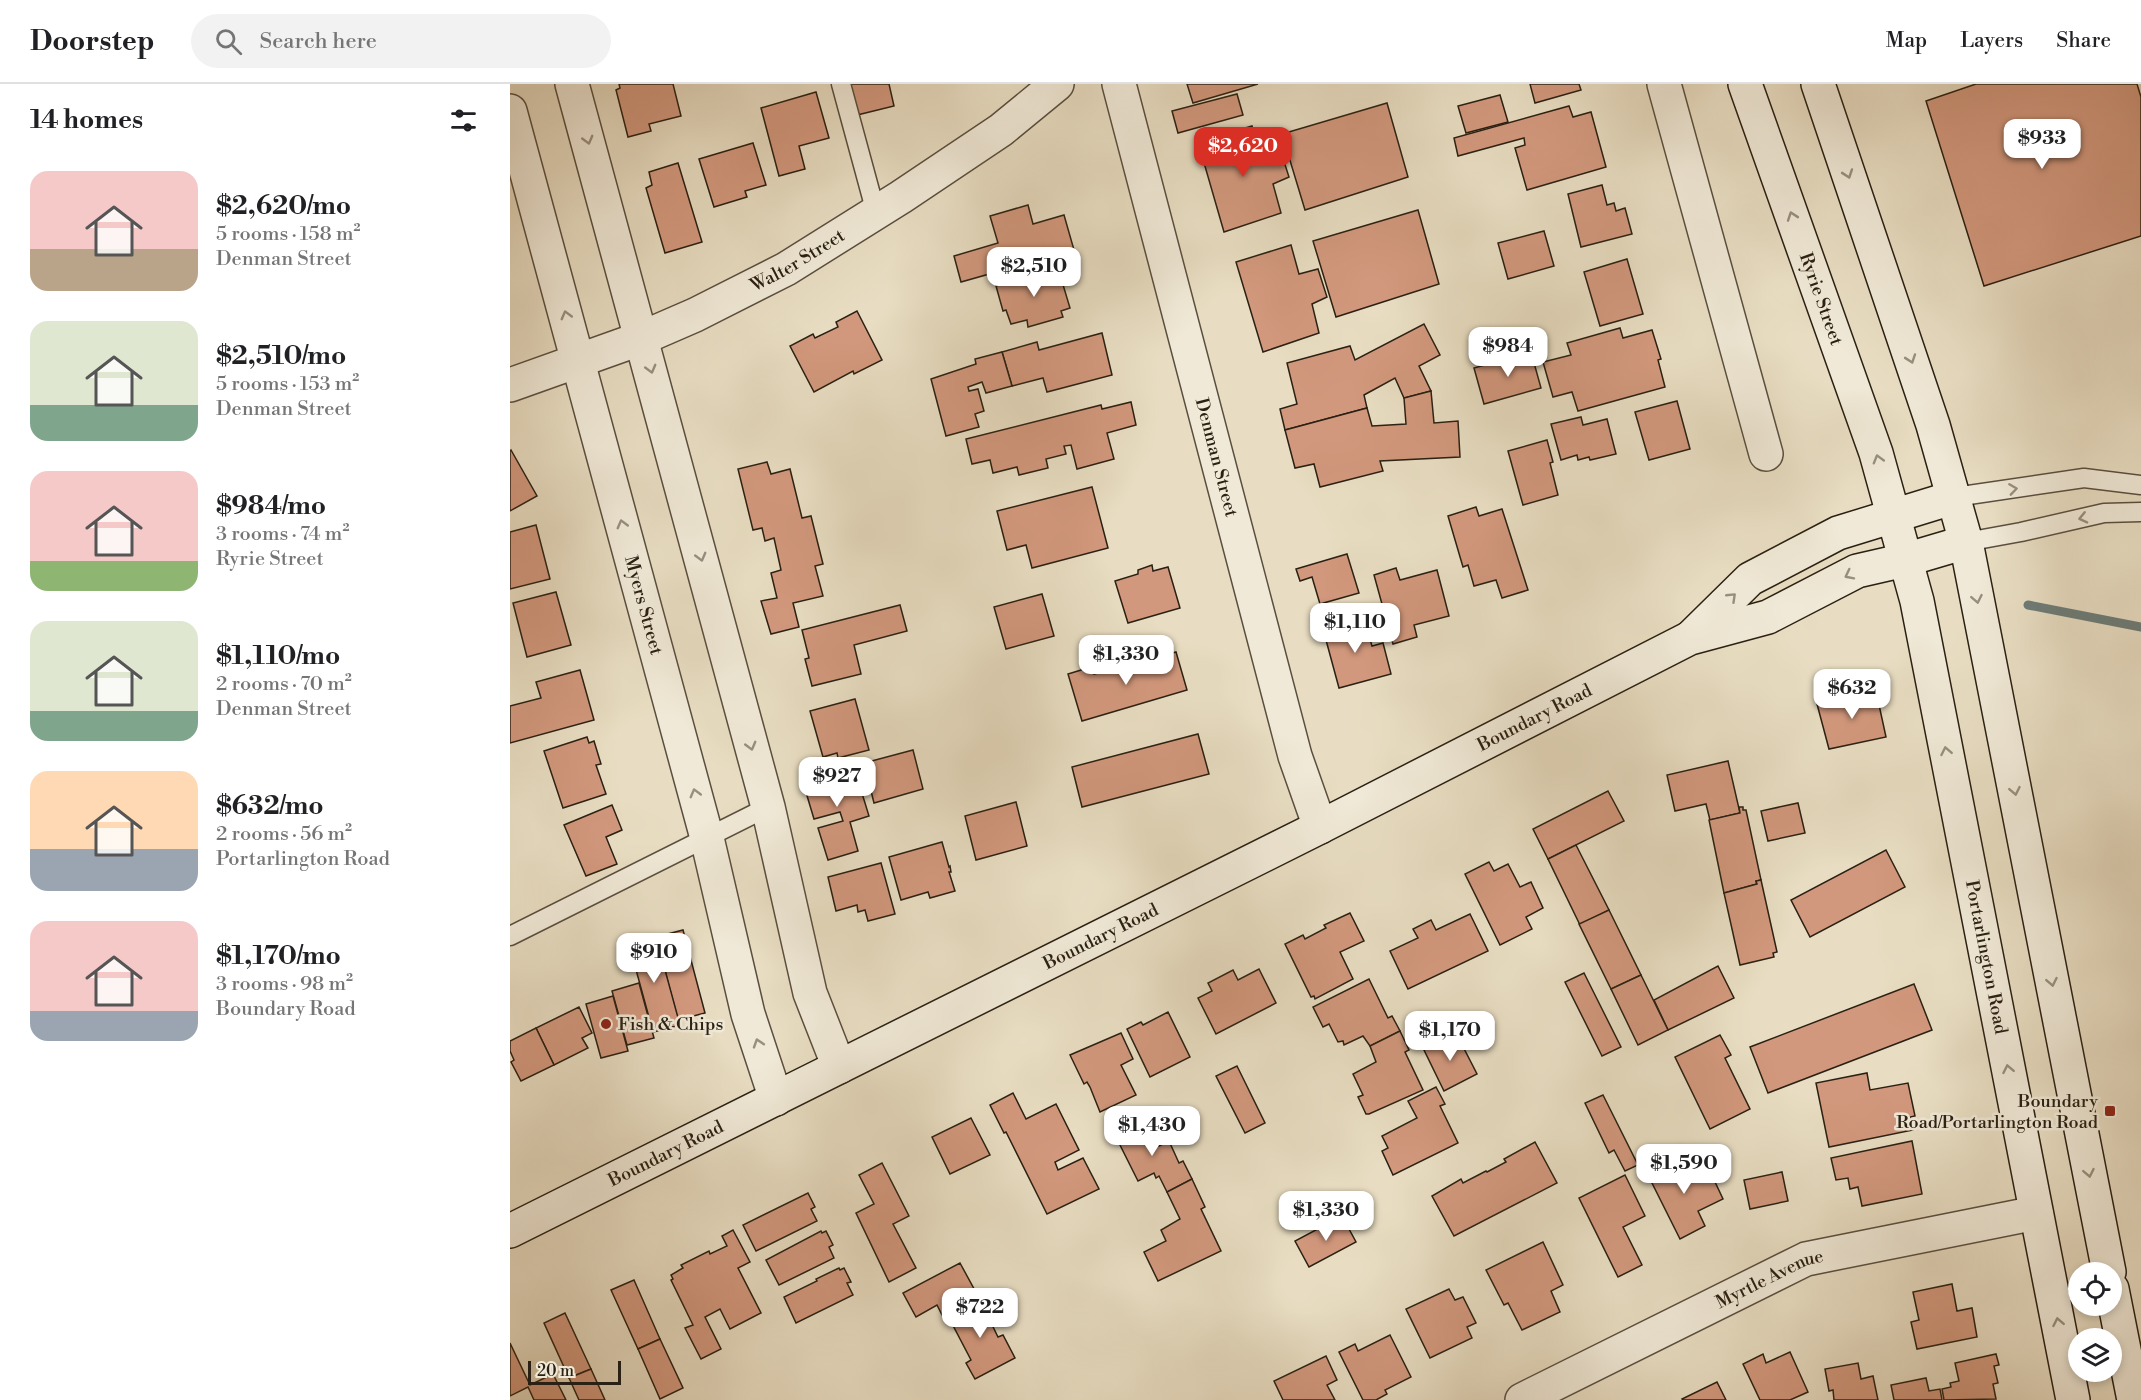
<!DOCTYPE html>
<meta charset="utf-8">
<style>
:root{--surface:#fff;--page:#f2f2f2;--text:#202124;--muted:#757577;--line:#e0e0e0;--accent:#d93025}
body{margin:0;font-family:"Libre Bodoni",serif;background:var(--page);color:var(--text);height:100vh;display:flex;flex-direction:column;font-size:22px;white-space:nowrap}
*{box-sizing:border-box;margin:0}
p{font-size:20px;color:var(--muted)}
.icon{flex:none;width:33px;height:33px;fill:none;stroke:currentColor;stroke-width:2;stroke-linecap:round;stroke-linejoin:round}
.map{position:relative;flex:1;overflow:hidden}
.side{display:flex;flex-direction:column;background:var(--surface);width:510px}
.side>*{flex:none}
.tools{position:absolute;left:1558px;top:1178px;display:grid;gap:12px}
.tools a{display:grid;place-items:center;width:54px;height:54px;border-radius:50%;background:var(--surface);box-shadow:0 3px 9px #0003;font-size:30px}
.scale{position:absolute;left:18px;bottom:15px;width:93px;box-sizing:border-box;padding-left:6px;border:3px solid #2a2013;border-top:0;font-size:16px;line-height:21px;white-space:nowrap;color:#2a2013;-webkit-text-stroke:4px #f0e9d7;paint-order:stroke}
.price{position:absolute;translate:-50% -51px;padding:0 14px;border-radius:12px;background:#fff;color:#222;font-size:20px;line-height:39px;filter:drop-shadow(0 2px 3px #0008)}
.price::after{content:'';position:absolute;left:50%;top:36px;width:18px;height:14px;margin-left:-9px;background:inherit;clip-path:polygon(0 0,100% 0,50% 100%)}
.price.current{background:var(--accent);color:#fff}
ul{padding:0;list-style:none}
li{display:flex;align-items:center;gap:18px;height:150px;padding:0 30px}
li span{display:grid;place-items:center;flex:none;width:168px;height:120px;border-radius:18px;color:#555}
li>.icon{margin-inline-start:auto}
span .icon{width:72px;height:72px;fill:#fffc;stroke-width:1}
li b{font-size:26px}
h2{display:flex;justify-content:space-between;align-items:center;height:72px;padding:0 30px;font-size:26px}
header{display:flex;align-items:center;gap:36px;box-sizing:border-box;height:84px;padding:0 30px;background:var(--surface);border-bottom:2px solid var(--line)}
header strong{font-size:28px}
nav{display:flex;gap:33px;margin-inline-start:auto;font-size:21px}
.search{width:420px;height:54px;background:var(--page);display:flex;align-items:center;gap:15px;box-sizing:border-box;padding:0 21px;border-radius:33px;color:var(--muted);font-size:22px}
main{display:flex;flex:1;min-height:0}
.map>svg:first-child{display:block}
</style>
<header>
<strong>Doorstep</strong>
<div class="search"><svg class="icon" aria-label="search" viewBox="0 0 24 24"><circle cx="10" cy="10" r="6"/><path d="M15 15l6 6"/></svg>Search here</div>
<nav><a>Map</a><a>Layers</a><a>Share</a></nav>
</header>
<main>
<section class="side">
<h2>14 homes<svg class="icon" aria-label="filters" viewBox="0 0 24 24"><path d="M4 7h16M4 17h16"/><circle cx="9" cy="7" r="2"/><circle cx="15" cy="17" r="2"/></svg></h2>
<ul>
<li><span style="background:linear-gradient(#f6c9c9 65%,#b9a48a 0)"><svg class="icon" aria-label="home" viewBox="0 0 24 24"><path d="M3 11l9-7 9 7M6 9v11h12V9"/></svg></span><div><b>$2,620/mo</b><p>5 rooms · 158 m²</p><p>Denman Street</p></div></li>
<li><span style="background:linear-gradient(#dfe7d0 70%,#7fa58c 0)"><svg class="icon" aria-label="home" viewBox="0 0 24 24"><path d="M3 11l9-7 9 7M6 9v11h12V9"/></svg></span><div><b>$2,510/mo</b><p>5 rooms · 153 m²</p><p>Denman Street</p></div></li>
<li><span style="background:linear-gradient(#f6c9c9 75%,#8fb573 0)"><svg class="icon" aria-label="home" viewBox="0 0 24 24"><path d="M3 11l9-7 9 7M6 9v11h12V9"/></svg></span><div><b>$984/mo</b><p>3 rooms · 74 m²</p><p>Ryrie Street</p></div></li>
<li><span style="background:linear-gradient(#dfe7d0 75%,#7fa58c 0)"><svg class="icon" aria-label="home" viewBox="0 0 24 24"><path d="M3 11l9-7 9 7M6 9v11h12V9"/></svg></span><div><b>$1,110/mo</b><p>2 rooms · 70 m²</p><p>Denman Street</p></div></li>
<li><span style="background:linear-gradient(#ffd9b3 65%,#9aa5b1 0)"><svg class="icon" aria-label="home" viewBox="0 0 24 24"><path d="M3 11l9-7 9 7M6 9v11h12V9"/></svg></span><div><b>$632/mo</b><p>2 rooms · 56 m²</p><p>Portarlington Road</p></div></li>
<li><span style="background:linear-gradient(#f6c9c9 75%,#9aa5b1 0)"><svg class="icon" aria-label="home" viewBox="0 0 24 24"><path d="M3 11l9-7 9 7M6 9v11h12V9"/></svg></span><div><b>$1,170/mo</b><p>3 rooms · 98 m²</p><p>Boundary Road</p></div></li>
</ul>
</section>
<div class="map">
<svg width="1631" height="1316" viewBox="0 0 1631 1316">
<rect width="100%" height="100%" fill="#e8ddc2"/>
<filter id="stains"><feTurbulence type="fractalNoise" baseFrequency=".00333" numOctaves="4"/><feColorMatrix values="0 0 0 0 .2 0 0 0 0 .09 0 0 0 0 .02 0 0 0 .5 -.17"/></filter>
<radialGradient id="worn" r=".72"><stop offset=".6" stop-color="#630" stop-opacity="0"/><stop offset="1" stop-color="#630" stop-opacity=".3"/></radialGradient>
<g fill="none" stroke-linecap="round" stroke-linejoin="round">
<polyline stroke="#6d7c78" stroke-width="9" points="1518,521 1631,543"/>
</g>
<g fill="#d2987d" stroke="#2a2013" stroke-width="1.5">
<polygon points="109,0 163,0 171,32 139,40 141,47 118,53 106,6 110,4"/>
<polygon points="335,0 379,0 384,22 343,32"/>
<polygon points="677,0 748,0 683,19"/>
<polygon points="1020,0 1069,0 1071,6 1025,19"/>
<polygon points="1466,0 1627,0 1631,13 1631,152 1474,202 1416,17"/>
<polygon points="306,8 319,54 289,62 295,85 269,92 251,24"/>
<polygon points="727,10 733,31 668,49 662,27"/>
<polygon points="990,11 998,38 956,49 948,22"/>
<polygon points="877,19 898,93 795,126 772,50"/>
<polygon points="1059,22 1063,33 1081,28 1096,83 1017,106 1005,64 1015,61 1014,54 948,72 944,54"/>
<polygon points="742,42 751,70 770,65 779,93 763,100 771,129 714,148 688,58"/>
<polygon points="243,59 256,101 235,107 237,113 204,123 189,75"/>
<polygon points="168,79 192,158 155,169 136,104 142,101 139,88"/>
<polygon points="1092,101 1097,121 1104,119 1106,127 1115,124 1122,150 1071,163 1058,110"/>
<polygon points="518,121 523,140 554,131 564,166 451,198 444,172 488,159 480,132"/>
<polygon points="908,126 929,200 826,233 803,157"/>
<polygon points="1034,147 1044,182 998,195 988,159"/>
<polygon points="781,161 789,190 808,185 817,213 802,220 809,249 753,268 726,178"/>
<polygon points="1117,175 1133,230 1090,242 1074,188"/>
<polygon points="548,184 560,224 551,227 553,233 518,243 517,236 501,240 496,226 493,227 486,202"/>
<polygon points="347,227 372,276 344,290 343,287 304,308 280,262 303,250 305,254 328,243 326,238"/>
<polygon points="914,240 930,271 909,282 921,307 894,314 885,294 854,311 857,324 775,346 770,325 787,320 777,279 840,262 845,276"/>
<polygon points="1110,244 1113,254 1142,246 1151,275 1148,276 1155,303 1068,327 1062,308 1043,313 1033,278 1061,271 1057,259"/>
<polygon points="592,249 602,291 537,308 533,294 502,302 492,268 527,258 529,266"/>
<polygon points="492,268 502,302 476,309 472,298 458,303 459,307 468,305 474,327 465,330 469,343 436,352 421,295 466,280 465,275"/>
<polygon points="1021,268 1031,304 974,320 964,284"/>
<polygon points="921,307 924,339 948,337 950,373 870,377 873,387 810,403 804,380 785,384 775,346 857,324 862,342 896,340 894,314"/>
<polygon points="1167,317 1180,365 1139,376 1125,328"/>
<polygon points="621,318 626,341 597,349 604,375 567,385 561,361 554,362 556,370 536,375 538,384 509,391 507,383 483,389 480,376 462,380 456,355 591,321 592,325"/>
<polygon points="1071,333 1073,341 1097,335 1106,370 1080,376 1079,373 1068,376 1067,371 1051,376 1041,340"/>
<polygon points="1037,356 1043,378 1040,379 1048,411 1013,421 998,367"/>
<polygon points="1,366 27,412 0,427 0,367"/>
<polygon points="257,378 261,390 280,385 292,434 301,432 313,480 305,482 313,512 283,519 289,543 261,550 251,517 267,514 261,489 271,486 264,454 255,457 252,444 243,446 228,385"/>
<polygon points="582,403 598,464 522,484 516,461 497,466 487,427"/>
<polygon points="966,423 969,432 992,425 1018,506 992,514 986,496 964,502 958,481 953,483 938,432"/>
<polygon points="26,441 40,495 0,505 0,448"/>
<polygon points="837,470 849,509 810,520 802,493 790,497 786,485"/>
<polygon points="642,481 643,487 658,483 670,524 618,539 605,497 628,490 628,486"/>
<polygon points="886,484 890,496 927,486 939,532 904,541 907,553 883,560 864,491"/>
<polygon points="46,508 61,561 17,573 3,519"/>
<polygon points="532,510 544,552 496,565 484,523"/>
<polygon points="390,521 397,547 344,561 351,590 302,602 295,575 299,574 292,546"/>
<polygon points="854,534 862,562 873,559 881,590 829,604 813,545"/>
<polygon points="666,568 677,606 572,637 558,590 581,583 584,590"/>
<polygon points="70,586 84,636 0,659 0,622 31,614 26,598"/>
<polygon points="1366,607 1376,653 1319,665 1307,620"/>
<polygon points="345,615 359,666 328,674 327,669 313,673 300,627"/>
<polygon points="688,650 699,690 572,723 562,683"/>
<polygon points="77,653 79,659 84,657 91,680 86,681 96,710 53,724 34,667"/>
<polygon points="403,666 413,705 364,719 354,679"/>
<polygon points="1218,677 1230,729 1200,736 1196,720 1165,727 1157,691"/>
<polygon points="343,680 359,732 340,738 348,767 318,776 308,744 333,737 330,728 304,735 292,695"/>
<polygon points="1098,707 1114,737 1038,775 1023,745"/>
<polygon points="506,718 517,762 466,776 455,732"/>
<polygon points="1288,719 1295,749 1258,757 1251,727"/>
<polygon points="102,721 112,746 96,753 107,780 76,792 54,741"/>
<polygon points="1229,723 1233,723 1233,726 1236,726 1251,796 1246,797 1247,800 1214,809 1199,736 1230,729"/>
<polygon points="432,758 439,783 440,782 441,788 439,788 445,807 420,814 418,808 391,816 379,773"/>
<polygon points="1066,761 1099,826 1070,841 1038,775"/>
<polygon points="1376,766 1395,803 1300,853 1281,816"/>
<polygon points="979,778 984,787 998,780 1010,803 1021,798 1033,824 1016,833 1022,845 990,861 955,790"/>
<polygon points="371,779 385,830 358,837 355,826 348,828 347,821 326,827 318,793"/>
<polygon points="1251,796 1267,868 1263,869 1264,873 1230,881 1214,809 1247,800 1246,797"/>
<polygon points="1099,826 1131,891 1101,905 1069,840"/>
<polygon points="840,829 854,857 830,868 843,895 805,915 804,912 801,913 775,860 793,851 795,855 816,844 814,841"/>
<polygon points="960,830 978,867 898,905 880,867 908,854 903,845 921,836 926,846"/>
<polygon points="173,846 195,929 168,936 146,853"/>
<polygon points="146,853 170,941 143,948 119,860"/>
<polygon points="1208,882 1224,914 1158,946 1144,916"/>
<polygon points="749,885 766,919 706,950 688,914 702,907 698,899 723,886 728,896"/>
<polygon points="1074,889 1111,963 1092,972 1055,898"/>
<polygon points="1131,891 1158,946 1128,961 1101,905"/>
<polygon points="859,895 878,934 882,932 890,947 860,962 853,952 834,961 833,957 828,958 819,940 813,943 803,923"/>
<polygon points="129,899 144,954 117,961 102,907"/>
<polygon points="1404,900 1422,946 1258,1009 1240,963"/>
<polygon points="103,912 118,967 91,974 76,920"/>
<polygon points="69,923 82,949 72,954 78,964 44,981 26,944"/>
<polygon points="658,928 680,973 640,993 617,945 631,938 633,941"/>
<polygon points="26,944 44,981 11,997 1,978 4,976 0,967 0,957"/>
<polygon points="890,947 899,966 895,968 913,1006 859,1030 856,1030 848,1013 853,1011 843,990 866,978 860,962"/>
<polygon points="611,949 623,975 611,981 626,1011 590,1028 580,1003 577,998 574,1000 560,971"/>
<polygon points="946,949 967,990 934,1007 914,966"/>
<polygon points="1210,951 1221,971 1215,974 1240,1025 1200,1045 1165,973"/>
<polygon points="727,982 755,1039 735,1049 706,992"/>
<polygon points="1357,989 1360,1006 1398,999 1405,1032 1400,1033 1403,1046 1319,1063 1306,999"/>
<polygon points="926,1003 935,1020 930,1022 948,1059 883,1091 872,1067 878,1064 872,1052 907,1034 898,1017"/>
<polygon points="503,1009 516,1035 546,1020 569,1066 545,1078 548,1086 573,1074 589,1105 537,1130 496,1048 494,1049 480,1021"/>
<polygon points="1093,1011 1128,1081 1115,1087 1104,1066 1099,1069 1075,1019"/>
<polygon points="461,1034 480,1071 440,1090 422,1053"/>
<polygon points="637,1035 649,1062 659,1057 669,1079 673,1077 682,1095 657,1108 649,1092 646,1094 644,1089 628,1097 605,1051"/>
<polygon points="1402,1057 1412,1110 1352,1122 1348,1103 1340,1105 1338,1094 1326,1096 1321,1074"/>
<polygon points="1025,1058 1047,1099 944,1152 922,1112 951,1095 953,1099 976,1087 977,1088 996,1078 994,1075"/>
<polygon points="1162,1074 1172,1094 1197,1081 1213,1115 1188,1127 1195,1142 1170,1155 1136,1087"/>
<polygon points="372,1079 399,1132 383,1140 406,1184 379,1198 346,1129 364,1120 349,1091"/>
<polygon points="1272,1088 1278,1117 1240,1125 1234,1096"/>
<polygon points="1115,1091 1135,1132 1113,1143 1132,1181 1108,1193 1069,1114"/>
<polygon points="682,1095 695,1123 691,1125 711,1167 648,1197 634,1168 656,1157 651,1146 670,1135 657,1108"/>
<polygon points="298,1109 305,1123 301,1125 307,1137 246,1167 233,1141"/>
<polygon points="832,1132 846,1158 799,1183 785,1157"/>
<polygon points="223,1146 240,1178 228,1184 251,1229 220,1245 210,1225 195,1233 211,1265 191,1275 175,1244 183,1241 161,1196 163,1195 161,1191 173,1184 171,1181 199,1167 200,1170 217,1162 212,1152"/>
<polygon points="311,1147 312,1149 316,1147 323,1161 319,1163 324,1174 269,1201 256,1176"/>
<polygon points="1033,1158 1053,1201 1041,1207 1050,1228 1012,1246 998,1219 994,1221 976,1186"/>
<polygon points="450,1179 469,1214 433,1233 427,1221 406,1233 393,1209"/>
<polygon points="329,1184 330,1186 334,1184 341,1198 337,1199 343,1211 286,1239 274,1213 307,1197 306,1195"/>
<polygon points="124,1196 150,1255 128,1265 101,1206"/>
<polygon points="1442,1200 1447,1227 1462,1224 1467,1253 1407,1265 1401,1238 1409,1236 1403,1208"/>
<polygon points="939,1205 945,1216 953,1213 966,1239 957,1243 962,1254 920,1274 896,1225"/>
<polygon points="469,1214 488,1253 493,1251 505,1274 465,1295 456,1279 461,1276 437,1230"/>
<polygon points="55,1229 81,1285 59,1294 34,1239"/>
<polygon points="880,1251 901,1293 875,1306 877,1310 866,1316 853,1316 829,1268 845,1260 848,1267"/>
<polygon points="150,1255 173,1304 150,1315 128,1265"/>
<polygon points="0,1259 20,1301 43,1290 56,1316 24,1316 18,1303 0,1312"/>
<polygon points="1280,1268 1298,1308 1280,1316 1250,1316 1233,1280 1253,1270 1256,1279"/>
<polygon points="1486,1270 1489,1281 1484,1282 1488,1299 1483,1300 1486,1315 1434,1316 1432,1305 1441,1303 1440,1299 1449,1297 1445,1279"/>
<polygon points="816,1272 827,1296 817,1301 825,1316 773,1316 764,1297"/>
<polygon points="1348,1279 1351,1295 1363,1292 1368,1316 1324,1316 1323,1306 1319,1307 1315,1285"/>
<polygon points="81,1285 95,1316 69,1316 59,1294"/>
<polygon points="1416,1294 1419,1307 1430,1305 1432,1316 1384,1316 1381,1301"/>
<polygon points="1207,1298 1216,1316 1173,1316 1172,1315"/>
</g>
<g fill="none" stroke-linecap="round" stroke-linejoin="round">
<g stroke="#5a4f3f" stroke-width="21">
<g id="lane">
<polyline points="331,0 366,129"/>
<polyline points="1445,413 1574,394 1631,401"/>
<polyline points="1456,458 1511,448 1594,429 1631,428"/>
<polyline points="0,852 258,723"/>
</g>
</g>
<g stroke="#5a4f3f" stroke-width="36">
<g id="street">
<polyline points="62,0 258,723 300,909 329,983"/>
<path id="s1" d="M 609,0 L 785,672 L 810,743"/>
<polyline points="1154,0 1256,370"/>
<path id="s2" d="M 0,27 L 197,754 L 238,930 L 266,1015"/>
<path id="s3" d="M 0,301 L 132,254 L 185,231 L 276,185 L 391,113 L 491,46 L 547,0"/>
<path id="s4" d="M 1012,1316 L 1296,1175 L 1526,1129"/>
</g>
</g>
<g stroke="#2a2013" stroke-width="36">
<g id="secondary">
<path id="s5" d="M 1235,0 L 1366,369 L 1407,517 L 1563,1316"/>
<polyline points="1308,0 1423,341 1456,458 1599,1188"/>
<polyline points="1181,553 1240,495 1328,449 1445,413"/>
<path id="s6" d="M 0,1147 L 810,743 L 1180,554 L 1258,533 L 1347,487 L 1395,476 L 1456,458"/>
<polyline points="1602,1205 1624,1316"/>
</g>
</g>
<use href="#lane" stroke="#f0e9d7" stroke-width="18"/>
<use href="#street" stroke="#f0e9d7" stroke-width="33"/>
<use href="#secondary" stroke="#f0e9d7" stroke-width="33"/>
</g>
<defs><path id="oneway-chevron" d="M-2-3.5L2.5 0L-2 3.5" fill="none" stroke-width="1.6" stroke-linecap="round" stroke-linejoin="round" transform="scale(1.5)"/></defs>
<g stroke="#978f7f">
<use href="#oneway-chevron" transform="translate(78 56) rotate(75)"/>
<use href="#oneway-chevron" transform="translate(1338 90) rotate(71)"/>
<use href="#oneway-chevron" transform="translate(1282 132) rotate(-109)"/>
<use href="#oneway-chevron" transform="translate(56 231) rotate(-105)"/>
<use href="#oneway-chevron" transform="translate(1401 275) rotate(71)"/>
<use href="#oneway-chevron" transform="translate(141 285) rotate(75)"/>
<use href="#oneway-chevron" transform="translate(1368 375) rotate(-106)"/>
<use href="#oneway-chevron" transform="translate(1503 405) rotate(-8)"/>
<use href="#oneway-chevron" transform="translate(1573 434) rotate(167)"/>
<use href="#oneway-chevron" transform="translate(112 440) rotate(-105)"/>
<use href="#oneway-chevron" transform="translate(191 473) rotate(75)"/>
<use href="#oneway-chevron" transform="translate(1339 491) rotate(153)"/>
<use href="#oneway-chevron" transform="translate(1222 513) rotate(-44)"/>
<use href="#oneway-chevron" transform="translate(1467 515) rotate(79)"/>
<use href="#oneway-chevron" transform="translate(241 662) rotate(75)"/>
<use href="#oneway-chevron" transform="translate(1436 667) rotate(-101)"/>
<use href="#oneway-chevron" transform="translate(1505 707) rotate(79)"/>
<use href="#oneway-chevron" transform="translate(185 709) rotate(-105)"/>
<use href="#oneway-chevron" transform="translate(1542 898) rotate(79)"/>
<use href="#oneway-chevron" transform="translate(248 959) rotate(-108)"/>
<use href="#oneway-chevron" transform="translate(1498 985) rotate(-101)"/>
<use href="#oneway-chevron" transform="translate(1579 1089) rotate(79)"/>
<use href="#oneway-chevron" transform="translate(1548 1238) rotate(-101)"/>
</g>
<g fill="#8f2418" stroke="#f0e9d7" stroke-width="2">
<circle cx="96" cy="940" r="6"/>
<rect x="1594" y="1021" width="12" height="12" rx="3"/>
</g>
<g text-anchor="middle" stroke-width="5" stroke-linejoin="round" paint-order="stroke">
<g font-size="18" fill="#2a2013" stroke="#f0e9d7">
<text dy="6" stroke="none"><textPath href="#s3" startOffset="314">Walter Street</textPath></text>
<text dy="6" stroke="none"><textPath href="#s5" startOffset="228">Ryrie Street</textPath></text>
<text dy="6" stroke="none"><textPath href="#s1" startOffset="386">Denman Street</textPath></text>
<text dy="6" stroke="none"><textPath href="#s2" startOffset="512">Myers Street</textPath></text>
<text dy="6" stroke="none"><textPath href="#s6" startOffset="1146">Boundary Road</textPath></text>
<text dy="6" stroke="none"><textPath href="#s6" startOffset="660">Boundary Road</textPath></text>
<text dy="6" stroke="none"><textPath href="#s5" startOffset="908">Portarlington Road</textPath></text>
<text dy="6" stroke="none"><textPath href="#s6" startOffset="174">Boundary Road</textPath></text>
<text dy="6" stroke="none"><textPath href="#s4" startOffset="276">Myrtle Avenue</textPath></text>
</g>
<g font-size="18" fill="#2a2013" stroke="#f0e9d7" text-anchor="start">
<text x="108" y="946">Fish &amp; Chips</text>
<text x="1588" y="1023" text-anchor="end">Boundary<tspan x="1588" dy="21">Road/Portarlington Road</tspan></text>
</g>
</g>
<rect width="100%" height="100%" filter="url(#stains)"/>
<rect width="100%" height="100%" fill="url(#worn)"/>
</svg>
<div class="tools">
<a><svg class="icon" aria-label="locate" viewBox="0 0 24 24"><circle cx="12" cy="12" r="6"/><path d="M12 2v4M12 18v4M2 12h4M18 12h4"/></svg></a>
<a><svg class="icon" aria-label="layers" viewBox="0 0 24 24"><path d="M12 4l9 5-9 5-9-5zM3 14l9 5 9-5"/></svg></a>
</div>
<div class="scale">20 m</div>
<b class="price" style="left:1532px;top:86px">$933</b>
<b class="price current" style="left:733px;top:94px">$2,620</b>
<b class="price" style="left:524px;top:214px">$2,510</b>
<b class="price" style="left:998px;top:294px">$984</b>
<b class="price" style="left:845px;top:570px">$1,110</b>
<b class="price" style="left:616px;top:602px">$1,330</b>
<b class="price" style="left:1342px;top:636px">$632</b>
<b class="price" style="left:327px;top:724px">$927</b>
<b class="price" style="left:144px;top:900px">$910</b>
<b class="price" style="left:940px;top:978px">$1,170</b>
<b class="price" style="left:642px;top:1073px">$1,430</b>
<b class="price" style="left:1174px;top:1111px">$1,590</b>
<b class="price" style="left:816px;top:1158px">$1,330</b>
<b class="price" style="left:470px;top:1255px">$722</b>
</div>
</main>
